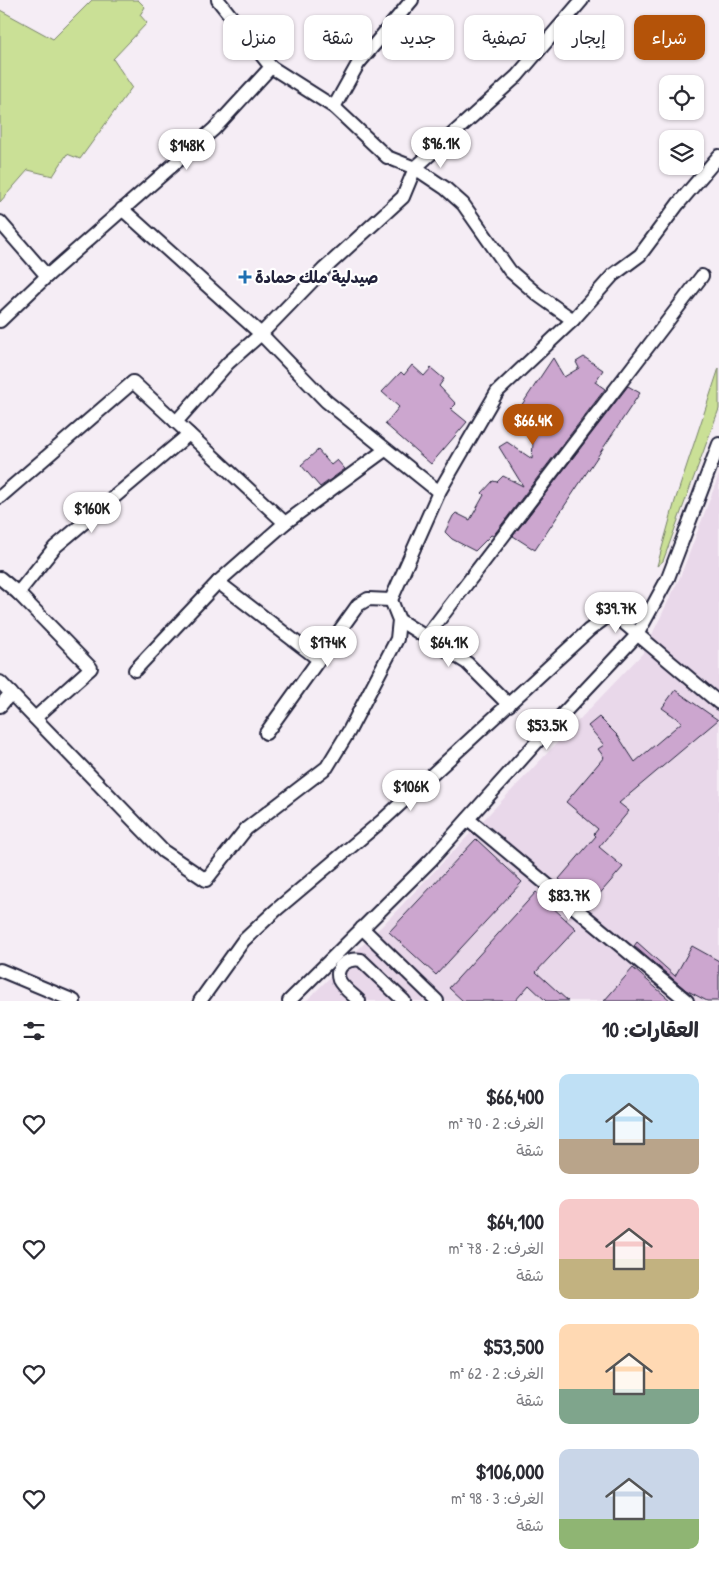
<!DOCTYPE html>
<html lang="ar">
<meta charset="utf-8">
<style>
:root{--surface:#fff;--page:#f2f2f3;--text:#2b2b33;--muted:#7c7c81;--accent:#b45309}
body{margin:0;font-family:"Patrick Hand","Playpen Sans Arabic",sans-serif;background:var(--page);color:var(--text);direction:rtl;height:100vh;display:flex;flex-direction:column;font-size:19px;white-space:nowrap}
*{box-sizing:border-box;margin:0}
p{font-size:16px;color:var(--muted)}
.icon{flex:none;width:28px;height:28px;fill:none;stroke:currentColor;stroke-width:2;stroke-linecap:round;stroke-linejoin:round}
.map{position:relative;height:1001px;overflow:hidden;direction:ltr}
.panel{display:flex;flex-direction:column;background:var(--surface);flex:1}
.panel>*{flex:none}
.top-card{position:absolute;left:15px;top:15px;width:690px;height:45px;direction:rtl;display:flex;gap:10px}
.fabs{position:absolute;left:659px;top:75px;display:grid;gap:10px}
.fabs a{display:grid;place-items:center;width:45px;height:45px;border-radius:10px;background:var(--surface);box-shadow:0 1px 4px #0004;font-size:25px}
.price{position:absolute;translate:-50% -42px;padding:0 11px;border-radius:18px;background:#fff;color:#222;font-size:16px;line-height:32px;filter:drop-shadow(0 1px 2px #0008)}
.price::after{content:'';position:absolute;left:50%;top:30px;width:15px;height:11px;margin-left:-8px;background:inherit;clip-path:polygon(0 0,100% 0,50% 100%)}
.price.active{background:var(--accent);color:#fff}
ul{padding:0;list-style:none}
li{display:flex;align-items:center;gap:15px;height:125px;padding:0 20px}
li span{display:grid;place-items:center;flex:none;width:140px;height:100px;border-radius:10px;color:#555}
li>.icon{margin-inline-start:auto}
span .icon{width:60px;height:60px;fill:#fffc;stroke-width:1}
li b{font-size:21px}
h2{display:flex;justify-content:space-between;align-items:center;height:60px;padding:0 20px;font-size:21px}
.pill{padding:0 18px;border-radius:10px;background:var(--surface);box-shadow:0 1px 4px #0004;font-size:18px;line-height:45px}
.pill.active{background:var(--accent);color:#fff}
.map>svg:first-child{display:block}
</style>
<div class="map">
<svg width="719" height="1001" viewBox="0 0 719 1001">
<rect width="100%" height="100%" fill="#f5edf5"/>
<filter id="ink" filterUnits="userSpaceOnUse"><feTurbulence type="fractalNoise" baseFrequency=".02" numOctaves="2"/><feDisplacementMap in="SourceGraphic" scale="10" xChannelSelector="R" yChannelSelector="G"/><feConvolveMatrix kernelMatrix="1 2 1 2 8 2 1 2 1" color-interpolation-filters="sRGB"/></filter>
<g filter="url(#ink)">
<polygon fill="#e9d8ea" points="719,475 719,1001 306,1001 382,926 643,653 681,575"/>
<g fill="#cae096" stroke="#768168">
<polygon points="92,0 138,0 145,7 140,15 147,23 113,59 132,87 80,159 67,154 53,176 28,170 0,202 0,10 53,39"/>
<polygon points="719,368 719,409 663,561 657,566 675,501"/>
</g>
<g fill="#cca6cf" stroke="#22223b">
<polygon points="584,357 603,370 595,382 605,389 493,536 491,535 475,551 452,539 445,532 453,516 456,513 470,520 484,495 482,493 493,481 497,482 503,476 523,486 499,447 507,442 532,459 534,428 515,415 553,358 564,377 579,368 576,362"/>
<polygon points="412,365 424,376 431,368 444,379 439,386 456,404 451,409 467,422 431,464 385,424 399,407 382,392 401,372 404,375"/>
<polygon points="628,386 640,393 535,550 513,536"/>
<polygon points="318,450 331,465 337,460 345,469 320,487 301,465"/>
<polygon points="675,690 718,720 619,803 629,811 599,847 623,867 590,905 559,879 596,836 594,834 598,829 566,802 604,757 598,749 604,745 588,726 599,717 618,736 635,762 682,722 662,708"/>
<polygon points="476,839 522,882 436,975 389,932"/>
<polygon points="536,892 576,929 536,972 568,1001 546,1001 529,985 515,1001 463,1001 449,988"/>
<polygon points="637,942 675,976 692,946 719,961 719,1001 707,1001 686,990 634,946"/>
<polygon points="633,968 671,1001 604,1001"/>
</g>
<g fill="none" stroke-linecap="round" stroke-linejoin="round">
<g stroke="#22223b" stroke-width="16">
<g id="minor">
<polyline points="271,67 334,107 387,157 415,168 445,188 463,204 510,271 538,295 573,320"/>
<polyline points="334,107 358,64 412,0"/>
<polyline points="122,209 261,334 326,401 439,492"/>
<polyline points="0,222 47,276"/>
<polyline points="0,321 47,276 214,129 271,67 218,0"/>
<polyline points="176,422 228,363 261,334 323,270 403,197 415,168 517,76 582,0"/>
<polyline points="0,497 133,382 285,523"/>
<polyline points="0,578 18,593 55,547 189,434"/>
<polyline points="218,582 318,659"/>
<polyline points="18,593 91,668 35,718"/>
<polyline points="399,620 467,663 509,705"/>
<polyline points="426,637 702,276"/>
<polyline points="135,670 218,582 285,523 385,450"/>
<polyline points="0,682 163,851 206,880 246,829 327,767 349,731 397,639 399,620 391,600 439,492 497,392 573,320 613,275 640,255 678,204 719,156"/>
<polyline points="0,706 11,693"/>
<polyline points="266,733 358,605 368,599 391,600"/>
<polyline points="468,819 687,1001"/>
<polyline points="362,928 437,1001"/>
<polyline points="0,970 74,1001"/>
<polyline points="200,1001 243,941 276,910 384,819 589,630 612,613 719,703"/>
<polyline points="289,1001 431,860 545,733 637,635 668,578 719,444"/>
<path d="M 359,1001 C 353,995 343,988 339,980 C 334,965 349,958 361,960 L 404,1001"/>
</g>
</g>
<use href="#minor" stroke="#fff" stroke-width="12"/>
</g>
</g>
<path fill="#1f6fb2" stroke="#fff" stroke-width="2" d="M242.5 269.5h5v5h5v5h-5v5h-5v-5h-5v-5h5z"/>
<g text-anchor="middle" stroke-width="4.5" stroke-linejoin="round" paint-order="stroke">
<g font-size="16" font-weight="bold" fill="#22223b" stroke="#fff" text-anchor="start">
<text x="255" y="283">صيدلية ملك حمادة</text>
</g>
</g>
</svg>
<div class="fabs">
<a><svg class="icon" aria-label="locate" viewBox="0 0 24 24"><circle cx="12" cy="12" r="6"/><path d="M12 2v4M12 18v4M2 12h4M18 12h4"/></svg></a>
<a><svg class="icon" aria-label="layers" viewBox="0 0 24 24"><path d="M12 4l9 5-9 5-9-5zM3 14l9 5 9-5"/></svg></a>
</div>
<b class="price" style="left:441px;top:169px">$96.1K</b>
<b class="price" style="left:187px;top:171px">$148K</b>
<b class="price active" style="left:533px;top:446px">$66.4K</b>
<b class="price" style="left:92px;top:534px">$160K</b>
<b class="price" style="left:616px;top:634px">$39.7K</b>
<b class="price" style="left:328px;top:668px">$174K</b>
<b class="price" style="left:449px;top:668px">$64.1K</b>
<b class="price" style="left:547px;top:751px">$53.5K</b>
<b class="price" style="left:411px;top:812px">$106K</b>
<b class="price" style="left:569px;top:921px">$83.7K</b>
<div class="top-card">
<a class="pill active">شراء</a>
<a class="pill">إيجار</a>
<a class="pill">تصفية</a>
<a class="pill">جديد</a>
<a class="pill">شقة</a>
<a class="pill">منزل</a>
</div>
</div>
<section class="panel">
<h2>العقارات: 10<svg class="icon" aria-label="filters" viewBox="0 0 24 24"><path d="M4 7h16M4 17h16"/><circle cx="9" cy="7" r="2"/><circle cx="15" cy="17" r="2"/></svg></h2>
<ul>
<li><span style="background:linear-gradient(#bfe0f5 65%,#b9a48a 0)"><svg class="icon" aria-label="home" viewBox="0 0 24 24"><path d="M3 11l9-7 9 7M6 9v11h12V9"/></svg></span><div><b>$66,400</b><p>الغرف: 2 · 70 m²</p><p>شقة</p></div><svg class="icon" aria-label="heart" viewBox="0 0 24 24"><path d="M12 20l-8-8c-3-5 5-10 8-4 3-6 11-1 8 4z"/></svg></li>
<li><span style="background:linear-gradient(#f6c9c9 60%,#c2b280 0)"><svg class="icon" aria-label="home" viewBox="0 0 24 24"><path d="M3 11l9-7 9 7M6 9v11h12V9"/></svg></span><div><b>$64,100</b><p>الغرف: 2 · 78 m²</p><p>شقة</p></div><svg class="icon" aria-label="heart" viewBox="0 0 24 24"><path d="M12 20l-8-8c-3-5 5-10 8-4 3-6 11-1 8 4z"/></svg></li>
<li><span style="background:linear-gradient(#ffd9b3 65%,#7fa58c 0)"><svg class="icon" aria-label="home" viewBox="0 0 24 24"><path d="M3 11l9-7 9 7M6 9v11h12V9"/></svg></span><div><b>$53,500</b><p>الغرف: 2 · 62 m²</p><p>شقة</p></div><svg class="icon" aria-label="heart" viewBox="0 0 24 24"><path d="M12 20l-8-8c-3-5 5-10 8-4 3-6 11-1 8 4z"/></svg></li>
<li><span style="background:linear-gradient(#c9d6e8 70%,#8fb573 0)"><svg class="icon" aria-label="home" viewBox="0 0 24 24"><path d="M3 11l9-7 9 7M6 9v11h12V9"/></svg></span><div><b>$106,000</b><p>الغرف: 3 · 98 m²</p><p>شقة</p></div><svg class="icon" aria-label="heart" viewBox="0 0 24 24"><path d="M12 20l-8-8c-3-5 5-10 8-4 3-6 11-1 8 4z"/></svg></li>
</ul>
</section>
